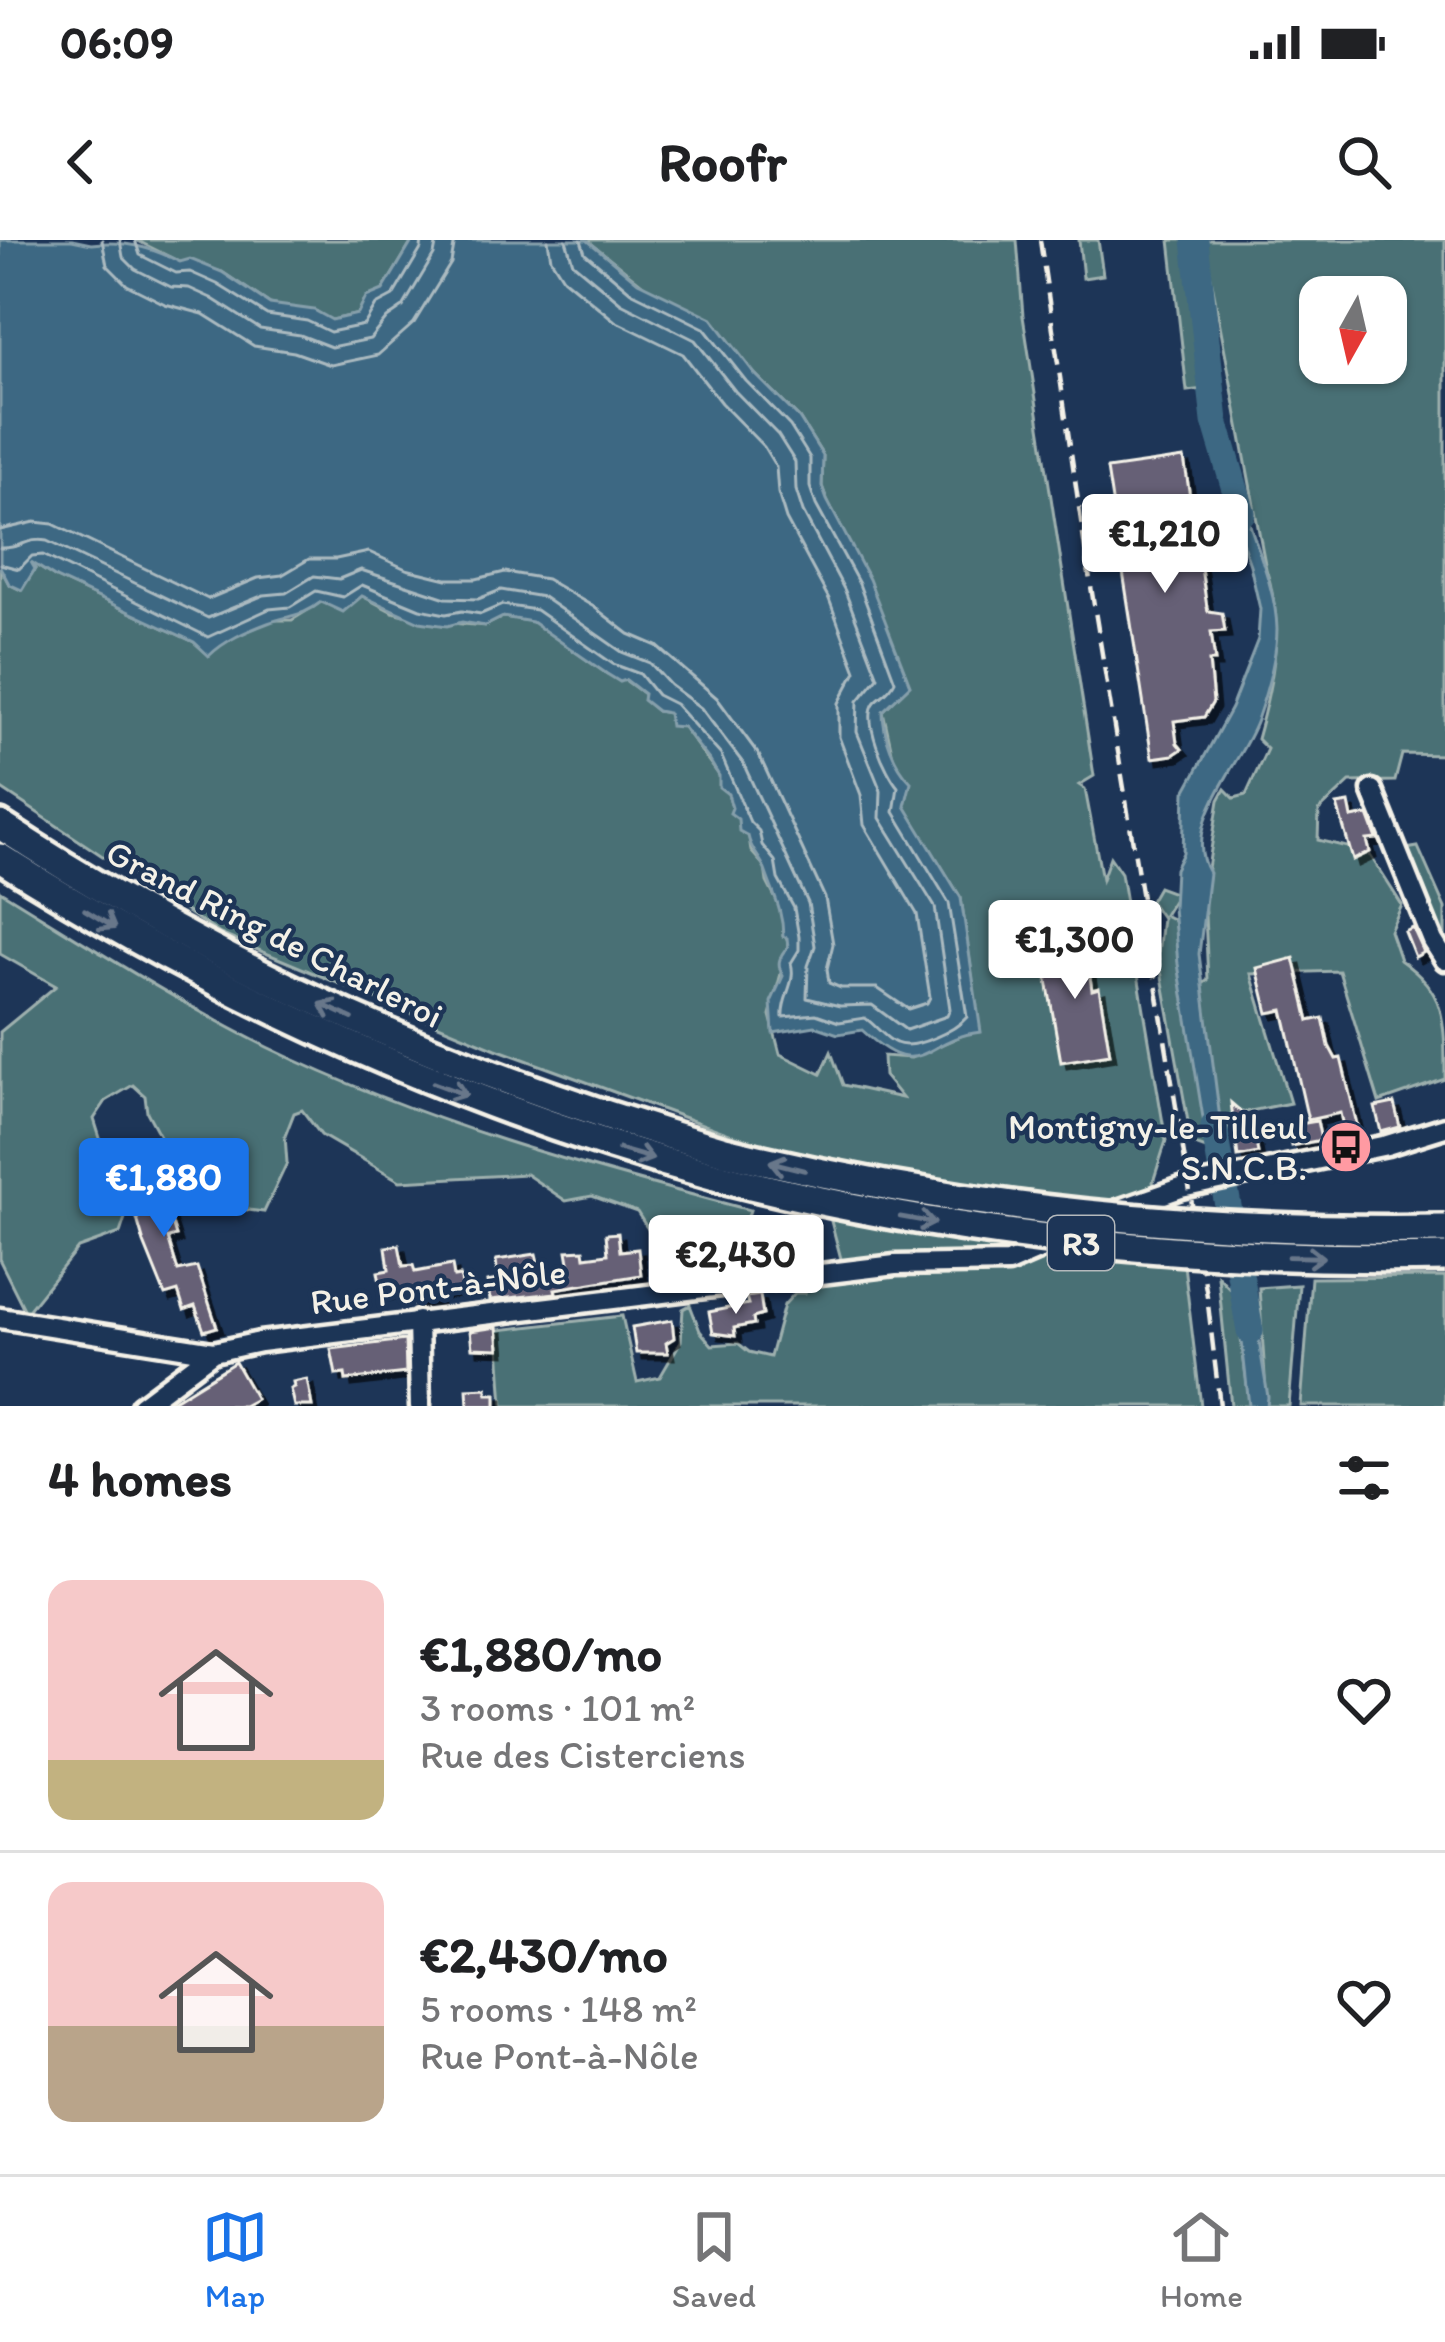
<!DOCTYPE html>
<meta charset="utf-8">
<style>
:root{--surface:#fff;--page:#f6f6f6;--text:#202124;--muted:#757577;--line:#e0e0e0;--accent:#1a73e8}
body{margin:0;font-family:Itim,sans-serif;background:var(--page);color:var(--text);height:100vh;display:flex;flex-direction:column;font-size:45px;white-space:nowrap}
*{box-sizing:border-box;margin:0}
p{font-size:39px;color:var(--muted)}
.icon{flex:none;width:66px;height:66px;fill:none;stroke:currentColor;stroke-width:2;stroke-linecap:round;stroke-linejoin:round}
.map{position:relative;height:1166px;overflow:hidden}
.drawer{display:flex;flex-direction:column;background:var(--surface);flex:1}
.drawer>*{flex:none}
.needle{width:78px;rotate:188deg}
.fabs{position:absolute;left:1299px;top:36px;display:grid;gap:24px}
.fabs a{display:grid;place-items:center;width:108px;height:108px;border-radius:24px;background:var(--surface);box-shadow:0 3px 9px #0004;font-size:60px}
.price{position:absolute;translate:-50% -102px;padding:0 27px;border-radius:12px;background:#fff;color:#222;font-size:39px;line-height:78px;filter:drop-shadow(0 3px 6px #0008)}
.price::after{content:'';position:absolute;left:50%;top:72px;width:36px;height:27px;margin-left:-18px;background:inherit;clip-path:polygon(0 0,100% 0,50% 100%)}
.price.selected{background:var(--accent);color:#fff}
ul{padding:0;list-style:none}
li{display:flex;align-items:center;gap:36px;height:300px;padding:0 48px}
li+li{border-top:3px solid var(--line)}
li span{display:grid;place-items:center;flex:none;width:336px;height:240px;border-radius:24px;color:#555}
li>.icon{margin-inline-start:auto}
span .icon{width:144px;height:144px;fill:#fffc;stroke-width:1}
li b{font-size:51px}
h2{display:flex;justify-content:space-between;align-items:center;height:144px;padding:0 48px;font-size:51px}
.status{display:flex;justify-content:space-between;align-items:center;height:84px;padding:0 60px;background:var(--surface);direction:ltr}
.status svg{height:33px;fill:currentColor}
header{display:flex;justify-content:space-between;align-items:center;height:156px;padding:0 48px;background:var(--surface);font-size:54px;font-weight:700}
.tab-bar{display:flex;justify-content:space-around;align-items:center;height:168px;border-top:3px solid var(--line);background:var(--surface);font-size:33px;color:var(--muted)}
.tab-bar a{display:grid;justify-items:center;gap:6px}
.tab-bar .selected{color:var(--accent)}
.map>svg:first-child{display:block}
</style>
<div class="status"><b>06:09</b><svg viewBox="0 0 49 12"><path d="M0 12V9h3v3zM5 12V6h3v6zM10 12V3h3v9zM15 12V0h3v12zM26 1h20v11H26zM47 4h2v5h-2z"/></svg></div>
<header><svg class="icon" aria-label="back" viewBox="0 0 24 24"><path d="M15 5l-7 7 7 7"/></svg>Roofr<svg class="icon" aria-label="search" viewBox="0 0 24 24"><circle cx="10" cy="10" r="6"/><path d="M15 15l6 6"/></svg></header>
<div class="map">
<svg width="1445" height="1166" viewBox="0 0 1445 1166">
<defs>
<filter id="shadow"><feDropShadow dx="6" dy="6" stdDeviation="0" flood-color="#0009"/></filter>
</defs>
<rect width="100%" height="100%" fill="#1d3557"/>
<filter id="ink" filterUnits="userSpaceOnUse"><feTurbulence type="fractalNoise" baseFrequency=".00833" numOctaves="2"/><feDisplacementMap in="SourceGraphic" scale="24" xChannelSelector="R" yChannelSelector="G"/><feConvolveMatrix kernelMatrix="1 2 1 2 8 2 1 2 1" color-interpolation-filters="sRGB"/></filter>
<g filter="url(#ink)">
<g fill="#487075" stroke="#9eb0ae" stroke-width="3" fill-rule="evenodd">
<polygon points="136,0 413,0 383,50 359,74 332,80 270,64 222,32 180,22"/>
<polygon points="587,0 1017,0 1023,76 1094,536 1079,545 1085,549 1102,639 1110,617 1121,633 1166,901 1153,942 1184,1025 1201,1166 503,1166 498,1090 622,1076 637,1142 660,1137 681,1101 683,1069 690,1065 700,1091 712,1105 738,1103 749,1112 770,1117 784,1065 795,1053 805,1053 810,1035 844,1030 814,917 732,895 496,809 220,694 0,548 0,327 9,344 21,350 35,329 26,319 56,338 194,402 209,415 224,401 273,380 292,380 321,362 362,356 393,372 429,381 485,386 503,377 532,381 607,434 625,440 644,454 644,460 657,471 668,473 683,487 719,535 749,596 751,611 765,627 767,642 783,673 783,696 787,698 788,707 770,775 780,814 821,834 831,812 843,845 902,858 884,836 883,816 911,818 968,793 980,792 961,658 904,566 883,471 909,445 827,260 822,246 823,216 799,178 755,134"/>
<polygon points="1079,0 1098,0 1103,35 1083,38"/>
<polygon points="1170,0 1185,0 1204,149 1187,151"/>
<path d="M 1204,0 L 1445,0 L 1445,515 L 1402,514 L 1395,541 L 1350,542 L 1319,571 L 1318,600 L 1368,612 L 1402,665 L 1390,691 L 1400,720 C 1445,752 1445,775 1445,839 L 1379,862 L 1339,731 L 1251,734 L 1290,863 L 1235,874 L 1228,883 L 1225,916 L 1192,904 L 1158,714 L 1162,678 L 1150,661 L 1158,647 L 1177,654 L 1164,675 L 1174,680 L 1186,756 L 1208,740 L 1204,653 L 1219,560 L 1225,549 L 1234,558 L 1246,555 L 1267,509 L 1257,499 C 1273,442 1285,385 1266,329 ZM 1320,57 L 1386,57 L 1386,123 L 1320,123 Z"/>
<polygon points="1418,607 1445,668 1445,703 1400,610"/>
<path d="M 0,651 C 88,705 175,761 267,807 C 421,882 584,927 750,970 L 738,1007 L 740,1014 L 749,1019 L 751,1030 L 737,1036 L 705,1030 L 708,1007 L 651,994 L 637,972 L 592,956 L 566,961 L 526,934 L 400,941 L 321,895 L 302,870 L 294,873 L 285,896 L 287,923 L 264,972 L 241,969 C 213,936 200,960 187,903 L 161,898 L 147,872 L 145,856 L 133,845 L 106,861 L 94,879 L 125,978 L 120,993 L 78,1008 L 26,1073 L 0,1021 L 0,792 L 56,746 L 0,714 Z"/>
<polygon points="1218,1036 1235,1054 1250,1166 1231,1166"/>
<polygon points="1445,1037 1445,1166 1301,1166 1311,1038"/>
<polygon points="1299,1045 1289,1166 1267,1166 1259,1048"/>
</g>
<g fill="#3d6883" stroke="#869fab" stroke-width="3">
<path d="M 0,0 L 72,0 L 91,4 C 122,0 152,7 180,22 L 190,19 L 222,32 L 270,64 L 314,70 L 332,80 L 358,74 L 366,57 L 383,50 L 413,0 L 587,0 L 638,42 L 712,78 L 755,134 L 799,178 L 823,216 L 822,246 L 827,260 L 869,339 L 910,445 L 883,471 C 883,495 894,525 911,542 L 905,566 L 961,658 L 981,792 C 922,798 923,847 862,790 L 838,794 L 815,786 L 773,793 L 771,762 L 783,736 C 776,723 779,718 788,707 L 787,698 L 783,696 C 783,671 773,654 765,630 C 761,617 751,612 748,596 L 739,591 L 738,579 L 730,573 L 732,568 L 728,554 L 719,547 L 719,536 L 710,521 L 683,487 L 670,486 L 668,473 L 657,471 L 643,460 L 644,454 L 626,440 L 620,442 L 607,434 L 532,382 L 503,377 L 485,386 L 462,382 L 447,386 L 420,382 L 362,356 L 343,372 L 321,362 C 303,377 288,375 268,383 C 247,391 225,400 209,416 L 194,402 L 56,338 L 31,322 L 35,329 L 22,350 L 9,344 L 0,327 Z"/>
<path d="M 1237,237 C 1245,287 1276,339 1277,389 C 1277,417 1266,454 1257,480 C 1242,523 1180,586 1209,633 L 1199,714 L 1225,918 L 1210,921 L 1178,724 L 1173,668 L 1175,629 L 1183,613 L 1185,552 L 1231,468 L 1258,399 L 1260,369 L 1250,325 L 1224,251 L 1225,241 Z"/>
<polygon points="1251,1051 1268,1157 1267,1166 1249,1166 1237,1056"/>
</g>
<g fill="none" stroke-linecap="round" stroke-linejoin="round">
<g stroke="#abbac0" stroke-width="3">
<polyline points="102,0 107,25 127,45 165,64 203,74 254,106 294,112 331,125 378,115 414,83 451,23 455,0"/>
<polyline points="120,0 123,17 135,29 171,47 189,48 211,58 260,89 300,95 331,107 370,99 387,78 403,67 434,15 437,0"/>
<polyline points="135,0 140,15 176,33 190,32 217,44 267,75 307,81 330,92 364,85 376,65 393,56 421,9 422,0"/>
<polyline points="0,290 35,282 53,284 208,359 258,338 282,335 309,319 336,319 369,312 406,329 447,339 476,339 505,332 546,339 594,367 629,394 657,406 717,458 759,515 825,658 833,704 827,729 829,743 841,748 877,748 908,769 927,763 930,757 917,674 864,585 861,555 839,497 839,463 856,431 829,359 786,279 778,253 776,227 764,207 721,163 683,114 615,81 563,38 551,19 548,0"/>
<path d="M 0,308 C 22,309 27,297 47,301 L 208,378 L 264,355 L 286,353 L 314,336 L 339,339 L 361,330 L 446,358 L 478,359 L 501,350 L 543,357 L 622,412 L 650,423 L 670,445 L 701,468 L 743,523 L 808,663 L 815,706 L 808,726 L 807,758 L 840,766 L 872,765 L 906,790 L 947,776 L 950,769 L 935,667 L 880,578 L 881,551 L 857,492 L 858,461 L 878,437 L 845,351 L 803,272 L 796,250 L 795,222 L 778,195 L 735,151 L 695,100 L 621,63 L 573,23 L 566,0"/>
<path d="M 0,324 L 19,329 L 32,316 L 43,315 L 208,397 L 269,369 L 290,367 L 316,351 L 343,357 L 362,345 L 420,369 L 446,374 L 462,371 L 481,374 L 502,365 L 536,370 L 613,424 L 640,434 L 657,455 L 675,464 L 721,515 L 750,582 L 759,591 L 762,605 L 775,621 L 778,639 L 794,668 L 799,697 L 799,710 L 791,723 C 797,743 781,758 783,777 L 816,774 L 839,782 L 865,778 C 876,785 885,799 896,803 C 914,811 956,790 967,777 L 949,663 L 894,572 L 898,547 C 886,533 861,479 875,462 C 883,454 890,452 895,441 L 859,344 L 816,265 L 810,247 L 810,218 L 790,186 L 746,141 L 704,88 L 631,52 L 585,13 L 581,0"/>
</g>
<g stroke="#3d6883" stroke-width="27">
<polyline points="1195,0 1215,181 1242,273"/>
<polyline points="1214,886 1250,1091"/>
</g>
</g>
<g fill="#666176" stroke="#f4f1e8" stroke-width="3" filter="url(#shadow)">
<polygon points="1184,218 1207,367 1208,371 1222,373 1225,391 1211,392 1215,421 1209,421 1213,462 1204,477 1174,481 1177,503 1182,509 1173,515 1152,518 1107,229"/>
<polygon points="1349,563 1352,578 1368,575 1377,599 1367,600 1370,612 1353,620 1337,565"/>
<polygon points="1413,688 1424,712 1415,717 1405,692"/>
<polygon points="1084,698 1092,750 1099,748 1110,814 1061,822 1041,705"/>
<polygon points="1294,718 1309,781 1323,778 1329,806 1336,819 1341,818 1360,897 1346,900 1340,873 1308,880 1283,770 1268,773 1257,728"/>
<polygon points="1231,863 1252,881 1258,913 1238,917"/>
<polygon points="1394,863 1400,887 1381,892 1375,867"/>
<polygon points="1317,881 1321,900 1291,906 1288,886"/>
<polygon points="151,917 176,996 168,998 178,1031 197,1027 217,1087 204,1091 195,1066 184,1070 178,1051 165,1055 144,1003 122,927"/>
<polygon points="618,993 620,1011 638,1009 641,1035 555,1049 556,1053 490,1060 487,1042 498,1040 496,1020 536,1014 541,1035 566,1031 570,1028 567,1011 584,1010 585,1017 608,1014 606,994"/>
<polygon points="399,1005 403,1026 413,1025 415,1032 452,1025 454,1037 460,1036 463,1049 435,1054 436,1060 410,1065 407,1051 382,1054 378,1032 389,1030 386,1007"/>
<polygon points="760,1055 763,1075 753,1078 754,1084 734,1088 735,1096 713,1093 709,1072 748,1064 746,1057"/>
<polygon points="672,1080 674,1098 666,1103 668,1113 636,1113 632,1087"/>
<polygon points="497,1087 499,1109 472,1108 470,1091"/>
<polygon points="405,1100 406,1133 346,1140 345,1134 336,1135 331,1109"/>
<polygon points="235,1122 256,1159 243,1166 164,1166"/>
<polygon points="307,1139 312,1166 294,1166 290,1149 294,1147 293,1142"/>
<polygon points="487,1148 487,1154 496,1154 496,1166 468,1166 467,1149"/>
</g>
<g fill="none" stroke-linecap="round" stroke-linejoin="round">
<g stroke="#f4f1e8" stroke-width="27">
<g id="minor">
<polyline points="1372,550 1433,701 1445,720"/>
<polyline points="1112,972 1181,948 1387,905 1445,887"/>
<polyline points="0,1078 213,1112"/>
<polyline points="418,1081 420,1166"/>
<polyline points="141,1166 213,1112 260,1102 895,1025 1008,1023 1061,1000"/>
</g>
</g>
<g stroke="#f4f1e8" stroke-width="36">
<g id="highway">
<path d="M 0,585 C 227,734 467,838 728,912"/>
<path d="M 0,618 C 225,760 465,868 722,938"/>
</g>
</g>
<use href="#minor" stroke="#1d3557" stroke-width="18"/>
<use href="#highway" stroke="#1d3557" stroke-width="27"/>
<polyline stroke="#f4f1e8" stroke-width="4.5" stroke-dasharray="18 9" stroke-linecap="butt" points="1040,0 1087,322 1207,1056 1220,1166"/>
<g stroke="#f4f1e8" stroke-width="36" stroke-linecap="butt">
<g id="highway-bridge">
<path d="M 728,912 C 969,970 1198,993 1445,989"/>
<path d="M 722,938 C 959,998 1200,1022 1445,1017"/>
</g>
</g>
<use href="#highway-bridge" stroke="#1d3557" stroke-width="27"/>
</g>
<defs><path id="oneway-shaft" d="M-6 0H5M1.5-3L5.5 0L1.5 3" fill="none" stroke-width="1.6" stroke-linecap="round" stroke-linejoin="round" transform="scale(3)"/></defs>
<g stroke="#68778a">
<use href="#oneway-shaft" transform="translate(100 679) rotate(31)"/>
<use href="#oneway-shaft" transform="translate(336 771) rotate(-155)"/>
<use href="#oneway-shaft" transform="translate(450 849) rotate(20)"/>
<use href="#oneway-shaft" transform="translate(636 914) rotate(16)"/>
<use href="#oneway-shaft" transform="translate(787 926) rotate(-166)"/>
<use href="#oneway-shaft" transform="translate(918 980) rotate(10)"/>
<use href="#oneway-shaft" transform="translate(1306 1017) rotate(1)"/>
</g>
</g>
<defs>
<g id="bus-disc" transform="scale(2.7)"><circle r="9.5" fill="#ff9aa2" stroke="#1d3557"/><path d="M-5-6H5V4H4V6H2V4H-2V6H-4V4H-5ZM-3.5-4V0h7V-4ZM-3.5 1.2v1.5H-2V1.2ZM2 1.2v1.5H3.5V1.2Z" fill="#111"/></g>
</defs>
<g fill-rule="evenodd">
<use href="#bus-disc" x="1346" y="907"/>
</g>
<g text-anchor="middle" stroke-width="9" stroke-linejoin="round" paint-order="stroke">
<rect fill="#1d3557" stroke="#b4b9bc" stroke-width="3" x="1048" y="976" width="66" height="54" rx="9"/>
<g font-size="33" font-weight="bold" fill="#f4f1e8">
<text x="1081" y="1015">R3</text>
</g>
<g font-size="36" fill="#f4f1e8" stroke="#1d3557">
<text transform="translate(275 693) rotate(27)" y="13">Grand Ring de Charleroi</text>
<text transform="translate(438 1046) rotate(-7)" y="13">Rue Pont-à-Nôle</text>
</g>
<g font-size="36" fill="#f4f1e8" stroke="#1d3557" text-anchor="end">
<text x="1307" y="899">Montigny-le-Tilleul<tspan x="1307" dy="41">S.N.C.B.</tspan></text>
</g>
</g>
</svg>
<div class="fabs">
<a><svg class="needle" viewBox="-14 -14 28 28"><path d="M0-13l5 13h-10z" fill="#e53935"/><path d="M0 13l5-13h-10z" fill="#757577"/></svg></a>
</div>
<b class="price" style="left:1165px;top:356px">€1,210</b>
<b class="price" style="left:1075px;top:762px">€1,300</b>
<b class="price selected" style="left:164px;top:1000px">€1,880</b>
<b class="price" style="left:736px;top:1077px">€2,430</b>
</div>
<section class="drawer">
<h2>4 homes<svg class="icon" aria-label="filters" viewBox="0 0 24 24"><path d="M4 7h16M4 17h16"/><circle cx="9" cy="7" r="2"/><circle cx="15" cy="17" r="2"/></svg></h2>
<ul>
<li><span style="background:linear-gradient(#f6c9c9 75%,#c2b280 0)"><svg class="icon" aria-label="home" viewBox="0 0 24 24"><path d="M3 11l9-7 9 7M6 9v11h12V9"/></svg></span><div><b>€1,880/mo</b><p>3 rooms · 101 m²</p><p>Rue des Cisterciens</p></div><svg class="icon" aria-label="heart" viewBox="0 0 24 24"><path d="M12 20l-8-8c-3-5 5-10 8-4 3-6 11-1 8 4z"/></svg></li>
<li><span style="background:linear-gradient(#f6c9c9 60%,#b9a48a 0)"><svg class="icon" aria-label="home" viewBox="0 0 24 24"><path d="M3 11l9-7 9 7M6 9v11h12V9"/></svg></span><div><b>€2,430/mo</b><p>5 rooms · 148 m²</p><p>Rue Pont-à-Nôle</p></div><svg class="icon" aria-label="heart" viewBox="0 0 24 24"><path d="M12 20l-8-8c-3-5 5-10 8-4 3-6 11-1 8 4z"/></svg></li>
</ul>
</section>
<nav class="tab-bar">
<a class="selected"><svg class="icon" aria-label="map" viewBox="0 0 24 24"><path d="M3 6l6-2 6 2 6-2v14l-6 2-6-2-6 2zM9 4v14M15 6v14"/></svg>Map</a>
<a><svg class="icon" aria-label="saved" viewBox="0 0 24 24"><path d="M7 4h10v16l-5-4-5 4z"/></svg>Saved</a>
<a><svg class="icon" aria-label="home" viewBox="0 0 24 24"><path d="M3 11l9-7 9 7M6 9v11h12V9"/></svg>Home</a>
</nav>
